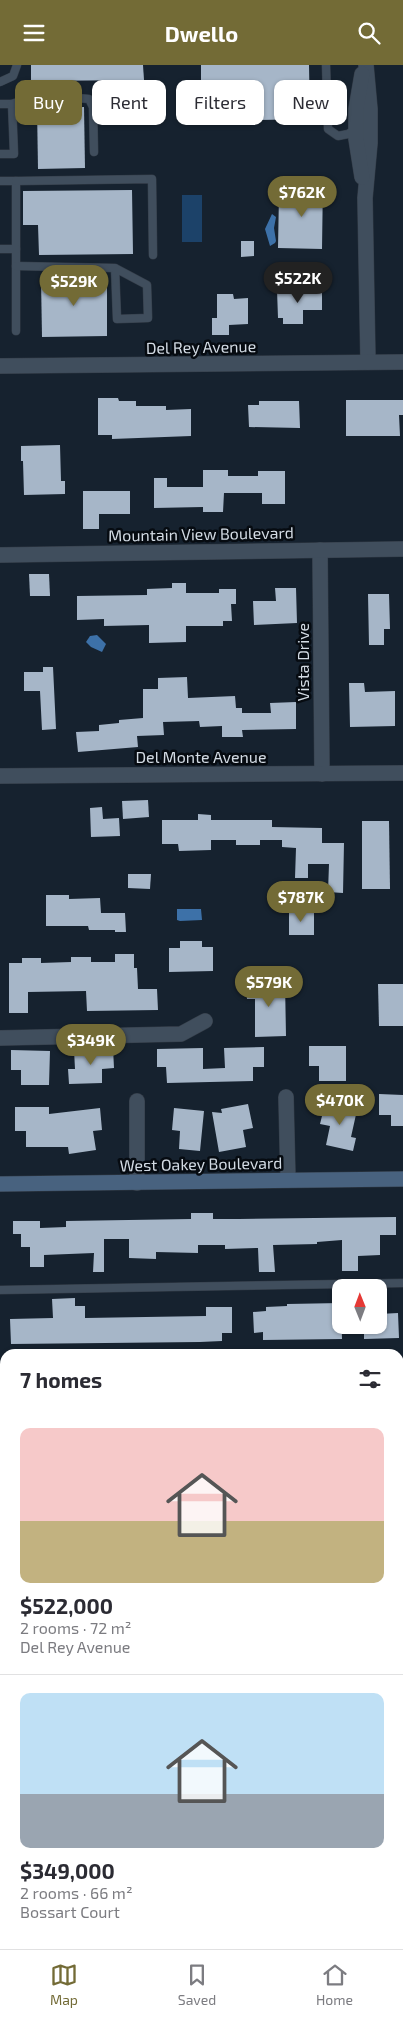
<!DOCTYPE html>
<meta charset="utf-8">
<style>
:root{--surface:#fff;--page:#f2f2f3;--text:#2b2b33;--muted:#7c7c81;--line:#e1e1e2;--accent:#736b36}
body{margin:0;font-family:"Exo 2",sans-serif;background:var(--page);color:var(--text);height:100vh;display:flex;flex-direction:column;font-size:19px;white-space:nowrap}
*{box-sizing:border-box;margin:0}
p{font-size:16px;color:var(--muted)}
.icon{flex:none;width:28px;height:28px;fill:none;stroke:currentColor;stroke-width:2;stroke-linecap:round;stroke-linejoin:round}
.map{position:relative;flex:1;overflow:hidden}
.side{position:absolute;left:0px;top:1284px;width:404px;height:601px;display:flex;flex-direction:column;background:var(--surface);border-radius:15px 15px 0 0;box-shadow:0 1px 4px #0004}
.side>*{flex:none}
.top-card{position:absolute;left:15px;top:15px;width:374px;height:45px;display:flex;gap:10px}
.needle{width:32px;rotate:359deg}
.controls{position:absolute;left:332px;top:1214px;display:grid;gap:10px}
.controls a{display:grid;place-items:center;width:55px;height:55px;border-radius:10px;background:var(--surface);box-shadow:0 1px 4px #0004;font-size:25px}
.price{position:absolute;translate:-50% -42px;padding:0 11px;border-radius:18px;background:var(--accent);color:#fff;font-size:16px;line-height:32px;filter:drop-shadow(0 1px 2px #0008)}
.price::after{content:'';position:absolute;left:50%;top:30px;width:15px;height:11px;margin-left:-8px;background:inherit;clip-path:polygon(0 0,100% 0,50% 100%)}
.price.selected{background:#222;color:#fff}
ul{padding:0;list-style:none}
li{display:grid;align-content:center;gap:10px;height:265px;padding:0 20px}
li+li{border-top:1px solid var(--line)}
li span{display:grid;place-items:center;height:155px;border-radius:10px;color:#555}
li>.icon{margin-inline-start:auto}
span .icon{width:90px;height:90px;fill:#fffc;stroke-width:1}
li b{font-size:21px}
h2{display:flex;justify-content:space-between;align-items:center;height:60px;padding:0 20px;font-size:21px}
.tag{padding:0 18px;border-radius:10px;background:var(--surface);box-shadow:0 1px 4px #0004;font-size:18px;line-height:45px}
.tag.selected{background:var(--accent);color:#fff}
header{display:flex;justify-content:space-between;align-items:center;height:65px;padding:0 20px;background:var(--accent);color:#fff;font-size:22px;font-weight:700}
.dock{display:flex;justify-content:space-around;align-items:center;height:70px;border-top:1px solid var(--line);background:var(--surface);font-size:14px;color:var(--muted)}
.dock a{display:grid;justify-items:center;gap:2px}
.dock .selected{color:var(--accent)}
.map>svg:first-child{display:block}
</style>
<header><svg class="icon" aria-label="menu" viewBox="0 0 24 24"><path d="M4 6h16M4 12h16M4 18h16"/></svg>Dwello<svg class="icon" aria-label="search" viewBox="0 0 24 24"><circle cx="10" cy="10" r="6"/><path d="M15 15l6 6"/></svg></header>
<div class="map">
<svg width="403" height="1884" viewBox="0 0 403 1884">
<rect width="100%" height="100%" fill="#16222f"/>
<rect fill="#1c4269" x="182" y="130" width="20" height="47"/>
<g fill="#3d71a8">
<polygon points="272,149 276,152 274,163 276,176 275,178 270,181 265,164"/>
<polygon points="97,570 106,579 102,587 91,582 86,577 90,571"/>
<polygon points="177,844 201,844 202,855 180,856 177,855"/>
</g>
<g fill="#a6b6c8">
<polygon points="31,0 143,0 144,15 31,16"/>
<polygon points="201,0 309,0 310,54 260,55 259,23 212,24 212,19 201,20"/>
<polygon points="84,42 85,103 38,104 37,43"/>
<polygon points="305,115 323,115 322,184 278,183 279,128 305,129"/>
<polygon points="132,125 133,189 39,190 38,160 23,160 23,126"/>
<polygon points="241,176 254,176 254,191 241,192"/>
<polygon points="107,213 107,271 42,272 41,214"/>
<polygon points="322,224 322,245 303,245 303,259 283,259 283,253 278,253 277,225"/>
<polygon points="217,229 233,229 234,234 248,233 248,259 229,260 229,270 212,270 212,253 217,253"/>
<polygon points="98,333 118,333 119,336 136,336 136,341 166,341 166,345 191,344 191,371 112,374 112,370 98,370"/>
<polygon points="346,335 403,335 403,350 399,350 400,371 346,371"/>
<polygon points="259,336 299,336 300,363 249,362 248,340 259,340"/>
<polygon points="60,380 61,416 65,416 65,429 24,430 23,396 21,396 21,381"/>
<polygon points="203,405 228,405 228,411 258,411 258,406 285,406 285,439 262,439 262,428 224,428 223,447 203,447 203,442 154,443 154,413 167,413 167,422 203,422"/>
<polygon points="83,426 130,426 130,449 99,449 99,464 83,464"/>
<polygon points="29,509 49,509 50,531 30,531"/>
<polygon points="172,518 186,518 186,528 219,528 219,524 236,524 236,539 231,539 232,556 223,556 223,561 186,561 186,577 149,578 149,560 104,561 104,554 77,555 77,531 147,530 147,524 172,523"/>
<polygon points="275,523 296,523 297,558 254,560 253,536 276,536"/>
<polygon points="368,529 389,529 390,564 384,564 384,580 369,580"/>
<polygon points="43,602 53,602 56,664 42,665 40,626 24,626 24,607 43,607"/>
<polygon points="187,612 188,633 235,631 236,643 242,643 242,648 271,648 270,638 296,637 296,664 242,665 243,672 222,672 222,661 200,662 199,656 163,657 164,670 137,671 138,682 78,687 76,667 99,666 99,660 119,658 119,655 143,653 143,624 158,624 158,613"/>
<polygon points="349,618 364,618 365,627 395,626 395,661 350,662"/>
<polygon points="148,735 149,752 123,754 122,736"/>
<polygon points="102,742 103,754 119,753 120,771 91,772 90,743"/>
<polygon points="198,749 211,750 211,755 272,755 272,762 322,763 322,778 344,778 343,828 328,827 329,799 308,799 308,813 295,813 296,783 282,782 282,775 260,775 260,780 236,780 236,775 211,775 211,785 179,786 178,779 162,779 162,755 198,755"/>
<polygon points="362,756 389,756 390,824 362,824"/>
<polygon points="128,809 151,809 150,824 128,823"/>
<polygon points="46,830 69,830 69,834 100,833 101,848 125,848 126,867 115,867 115,865 89,865 88,861 46,861"/>
<rect x="289" y="845" width="25" height="25"/>
<polygon points="180,876 202,876 202,882 213,882 213,906 169,907 169,883 180,883"/>
<polygon points="115,889 134,889 134,903 137,903 138,924 157,924 158,945 87,946 86,926 28,927 28,948 9,948 9,898 22,898 22,893 41,893 41,898 71,897 71,892 91,892 91,897 115,897"/>
<polygon points="246,917 285,917 286,971 255,972 255,934 247,934"/>
<polygon points="378,919 403,919 403,961 379,961"/>
<polygon points="309,981 346,981 346,1016 319,1016 319,1001 309,1001"/>
<polygon points="264,982 264,1002 253,1002 253,1016 167,1018 166,1002 157,1002 157,984 203,983 203,1004 225,1003 224,983"/>
<polygon points="113,983 114,1003 102,1004 102,1018 69,1019 68,1004 75,1004 74,985"/>
<polygon points="11,985 50,986 49,1020 21,1020 21,1005 11,1005"/>
<polygon points="379,1029 403,1030 403,1061 391,1061 391,1050 379,1050"/>
<polygon points="248,1039 253,1063 243,1065 246,1082 219,1087 212,1047 222,1048 221,1044"/>
<polygon points="325,1039 357,1045 351,1072 356,1073 353,1086 326,1080 330,1061 320,1059"/>
<polygon points="15,1042 49,1042 49,1049 100,1043 102,1065 93,1066 96,1085 69,1089 68,1082 26,1082 26,1066 15,1066"/>
<polygon points="174,1043 204,1046 200,1086 179,1084 180,1066 172,1065"/>
<polygon points="191,1148 213,1148 213,1154 239,1154 396,1152 396,1170 380,1170 380,1190 358,1191 358,1206 342,1206 342,1175 317,1177 317,1179 273,1180 275,1207 259,1207 258,1183 225,1184 225,1180 198,1180 198,1188 156,1187 156,1194 129,1193 129,1174 104,1174 104,1207 93,1207 94,1188 44,1190 44,1202 30,1202 30,1182 21,1182 21,1169 13,1169 13,1156 40,1156 40,1163 66,1162 66,1156 191,1154"/>
<polygon points="75,1233 75,1241 85,1241 85,1253 206,1251 206,1242 232,1242 232,1268 222,1268 222,1276 200,1277 11,1279 10,1254 53,1253 52,1234"/>
<polygon points="341,1238 342,1274 263,1275 263,1267 254,1268 253,1247 266,1246 266,1242 287,1241 287,1239"/>
<polygon points="398,1248 399,1273 364,1274 364,1260 379,1260 379,1249"/>
</g>
<g fill="none" stroke-linecap="round" stroke-linejoin="round">
<g stroke="#343d48" stroke-width="9">
<g id="lane">
<polyline points="326,0 328,64 338,71 348,69 357,63"/>
<polyline points="0,17 13,11 17,0"/>
<polyline points="0,39 12,39 14,89 0,89"/>
<path d="M 12,39 C 27,32 71,32 89,34 L 93,42 L 94,87"/>
<polyline points="0,116 16,116 16,266"/>
<polyline points="16,116 152,114 153,190"/>
<polyline points="0,184 16,184"/>
<polyline points="16,201 115,203 147,220 148,253 117,254 115,203"/>
<polyline points="0,1225 403,1218"/>
</g>
</g>
<g stroke="#343d48" stroke-width="16">
<g id="street">
<polyline points="366,0 370,44 370,78 365,133 368,297"/>
<polyline points="362,112 356,74 356,44 362,9"/>
<polyline points="0,301 403,297"/>
<polyline points="320,485 322,709"/>
<polyline points="0,490 403,484"/>
<polyline points="0,711 403,708"/>
<polyline points="0,973 181,969 205,956"/>
<polyline points="286,1032 288,1115"/>
<polyline points="137,1036 137,1118"/>
<polyline points="399,1306 403,1306"/>
<polyline points="0,1312 5,1312"/>
<polyline points="399,1465 403,1465"/>
<polyline points="399,1623 403,1623"/>
<polyline points="0,1630 5,1630"/>
<polyline points="399,1780 403,1780"/>
</g>
</g>
<g stroke="#343d48" stroke-width="16">
<polyline id="secondary" points="0,1119 403,1114"/>
</g>
<use href="#lane" stroke="#404e5d" stroke-width="8"/>
<use href="#street" stroke="#404e5d" stroke-width="15"/>
<use href="#secondary" stroke="#48627f" stroke-width="15"/>
</g>
<g text-anchor="middle" stroke-width="5" stroke-linejoin="round" paint-order="stroke">
<g font-size="16" fill="#d3dbe4" stroke="#060b11">
<text transform="translate(201 282) rotate(-1)" y="6">Del Rey Avenue</text>
<text transform="translate(201 469) rotate(-1)" y="6">Mountain View Boulevard</text>
<text transform="translate(303 597) rotate(-90)" y="6">Vista Drive</text>
<text x="201" y="698">Del Monte Avenue</text>
<text transform="translate(201 1099) rotate(-1)" y="6">West Oakey Boulevard</text>
</g>
</g>
</svg>
<div class="controls">
<a><svg class="needle" viewBox="-14 -14 28 28"><path d="M0-13l5 13h-10z" fill="#e53935"/><path d="M0 13l5-13h-10z" fill="#7c7c81"/></svg></a>
</div>
<b class="price" style="left:302px;top:153px">$762K</b>
<b class="price selected" style="left:298px;top:239px">$522K</b>
<b class="price" style="left:74px;top:242px">$529K</b>
<b class="price" style="left:301px;top:858px">$787K</b>
<b class="price" style="left:269px;top:943px">$579K</b>
<b class="price" style="left:91px;top:1001px">$349K</b>
<b class="price" style="left:340px;top:1061px">$470K</b>
<div class="top-card">
<a class="tag selected">Buy</a>
<a class="tag">Rent</a>
<a class="tag">Filters</a>
<a class="tag">New</a>
</div>
<section class="side">
<h2>7 homes<svg class="icon" aria-label="filters" viewBox="0 0 24 24"><path d="M4 7h16M4 17h16"/><circle cx="9" cy="7" r="2"/><circle cx="15" cy="17" r="2"/></svg></h2>
<ul>
<li><span style="background:linear-gradient(#f6c9c9 60%,#c2b280 0)"><svg class="icon" aria-label="home" viewBox="0 0 24 24"><path d="M3 11l9-7 9 7M6 9v11h12V9"/></svg></span><div><b>$522,000</b><p>2 rooms · 72 m²</p><p>Del Rey Avenue</p></div></li>
<li><span style="background:linear-gradient(#bfe0f5 65%,#9aa5b1 0)"><svg class="icon" aria-label="home" viewBox="0 0 24 24"><path d="M3 11l9-7 9 7M6 9v11h12V9"/></svg></span><div><b>$349,000</b><p>2 rooms · 66 m²</p><p>Bossart Court</p></div></li>
</ul>
</section>
</div>
<nav class="dock">
<a class="selected"><svg class="icon" aria-label="map" viewBox="0 0 24 24"><path d="M3 6l6-2 6 2 6-2v14l-6 2-6-2-6 2zM9 4v14M15 6v14"/></svg>Map</a>
<a><svg class="icon" aria-label="saved" viewBox="0 0 24 24"><path d="M7 4h10v16l-5-4-5 4z"/></svg>Saved</a>
<a><svg class="icon" aria-label="home" viewBox="0 0 24 24"><path d="M3 11l9-7 9 7M6 9v11h12V9"/></svg>Home</a>
</nav>
